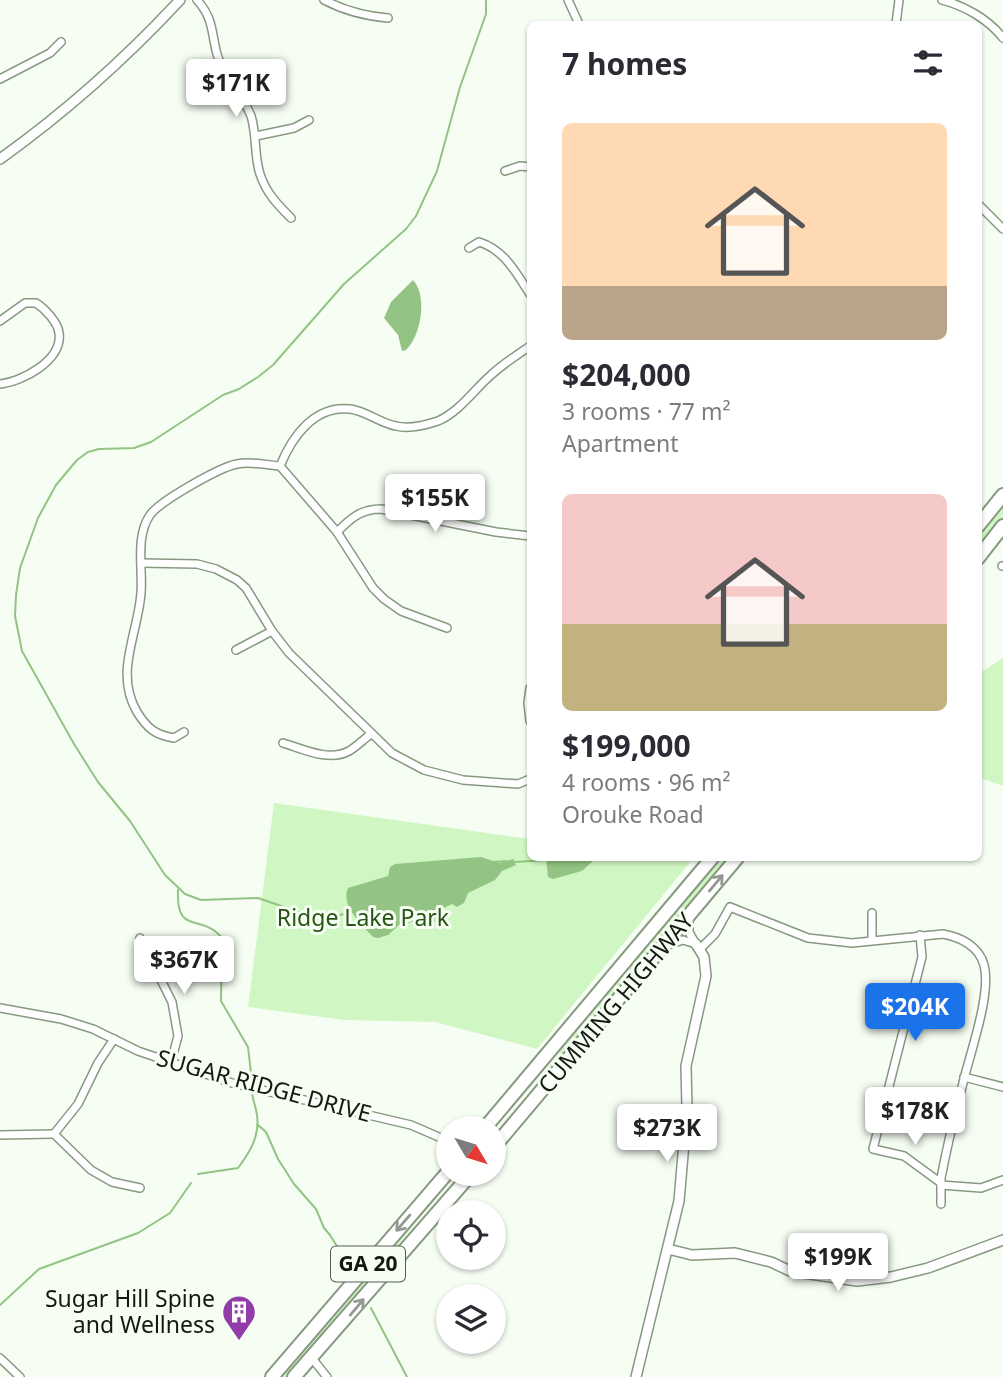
<!DOCTYPE html>
<meta charset="utf-8">
<style>
:root{--surface:#fff;--page:#f7f7f7;--text:#2b2b33;--muted:#7c7c81;--accent:#1a73e8}
body{margin:0;font-family:"Noto Sans",sans-serif;background:var(--page);color:var(--text);height:100vh;display:flex;flex-direction:column;font-size:26px;white-space:nowrap}
*{box-sizing:border-box;margin:0}
p{font-size:23px;color:var(--muted)}
.icon{flex:none;width:38px;height:38px;fill:none;stroke:currentColor;stroke-width:2;stroke-linecap:round;stroke-linejoin:round}
.map{position:relative;flex:1;overflow:hidden}
.sheet{position:absolute;left:527px;top:21px;width:455px;height:840px;display:flex;flex-direction:column;background:var(--surface);border-radius:10px;box-shadow:0 2px 5px #0004}
.sheet>*{flex:none}
.needle{width:46px;rotate:128deg}
.fabs{position:absolute;left:436px;top:1116px;display:grid;gap:14px}
.fabs a{display:grid;place-items:center;width:70px;height:70px;border-radius:50%;background:var(--surface);box-shadow:0 2px 5px #0004;font-size:35px}
.price{position:absolute;translate:-50% -60px;padding:0 16px;border-radius:7px;background:#fff;color:#222;font-size:23px;line-height:46px;filter:drop-shadow(0 2px 4px #0008)}
.price::after{content:'';position:absolute;left:50%;top:42px;width:21px;height:16px;margin-left:-10px;background:inherit;clip-path:polygon(0 0,100% 0,50% 100%)}
.price.on{background:var(--accent);color:#fff}
ul{padding:0;list-style:none}
li{display:grid;align-content:center;gap:14px;height:371px;padding:0 35px}
li span{display:grid;place-items:center;height:217px;border-radius:10px;color:#555}
li>.icon{margin-inline-start:auto}
span .icon{width:126px;height:126px;fill:#fffc;stroke-width:1}
li b{font-size:30px}
h2{display:flex;justify-content:space-between;align-items:center;height:84px;padding:0 35px;font-size:30px}
.map>svg:first-child{display:block}
</style>
<div class="map">
<svg width="1003" height="1377" viewBox="0 0 1003 1377">
<rect width="100%" height="100%" fill="#f6fef4"/>
<g fill="#d0f7c3">
<polygon points="1003,501 1003,522 978,554 978,534"/>
<polygon points="1003,658 1003,786 978,777 978,674"/>
<polygon points="274,803 530,839 530,858 662,858 691,861 537,1049 435,1022 344,1020 248,1007"/>
<polygon points="716,858 727,858 704,890 494,1142 494,1136 531,1091 594,1004"/>
<path d="M 452,1174 L 456,1174 C 399,1241 347,1312 289,1377 L 279,1377 Z"/>
</g>
<g fill="#93c483">
<path d="M 413,280 C 428,296 421,336 406,350 L 402,351 L 398,335 L 384,318 L 391,302 Z"/>
<path d="M 481,857 L 499,863 L 514,859 L 516,865 L 502,871 L 495,880 L 468,893 L 464,903 L 457,907 L 452,904 L 436,912 L 435,923 L 429,918 L 399,925 L 388,935 L 378,938 L 373,937 C 362,924 340,906 348,888 L 388,876 L 390,867 L 395,864 Z"/>
<polygon points="546,858 592,858 592,862 582,871 553,879 548,877"/>
</g>
<g fill="none" stroke-linecap="round" stroke-linejoin="round">
<g stroke="#93c483" stroke-width="2">
<polyline points="493,862 506,861"/>
<polyline points="516,862 546,860"/>
<path d="M 178,890 C 176,937 201,912 222,938 L 221,1001 L 248,1047 L 252,1082"/>
<polyline points="352,912 336,916 310,916 258,898 201,900 185,894 165,875 130,821 98,782 74,744 22,651 15,616 16,595 20,568 38,518 56,485 77,460 88,452 99,449 134,448 151,442 223,395 239,389 258,377 273,365 344,284 406,229 416,216 437,171 460,87 486,14 486,0"/>
<polyline points="258,1125 266,1132 278,1159 294,1184 316,1209 324,1228 330,1235 348,1264"/>
<path d="M 198,1174 L 238,1168 C 250,1152 260,1136 257,1115 C 256,1107 253,1101 252,1093"/>
<polyline points="0,1305 39,1269 138,1233 170,1213 191,1183"/>
<polyline points="371,1308 407,1377"/>
</g>
<g stroke="#879981" stroke-width="10">
<g id="minor">
<path d="M 197,0 C 214,19 211,32 217,54 C 223,78 243,94 251,116 C 257,135 254,156 260,174 C 266,193 278,205 291,218"/>
<path d="M 324,0 C 345,11 364,16 388,18"/>
<polyline points="568,0 579,24"/>
<path d="M 942,0 C 965,6 988,19 1003,38"/>
<polyline points="896,24 899,0"/>
<polyline points="0,79 50,53 61,42"/>
<polyline points="256,136 294,128 309,120"/>
<polyline points="505,171 520,166 530,167"/>
<polyline points="978,204 1003,229"/>
<path d="M 469,248 L 479,242 C 505,250 516,273 530,294"/>
<path d="M 0,321 L 25,303 L 36,303 C 44,308 58,322 59,333 C 63,360 22,382 0,384"/>
<path d="M 280,466 C 292,437 314,405 350,409 C 366,411 380,423 396,426 C 408,429 426,425 438,421 C 459,412 474,390 491,375 C 503,364 517,355 530,346"/>
<path d="M 337,532 C 351,518 361,509 381,509 L 496,532 L 530,536"/>
<polyline points="141,563 197,564 216,569 237,580 246,588 272,631 289,653 392,753 424,770 463,780 518,784 530,779"/>
<polyline points="1002,566 1003,566"/>
<polyline points="236,650 272,631"/>
<polyline points="530,688 528,703 530,721"/>
<path d="M 184,732 L 174,738 C 155,735 147,728 137,712 C 114,673 138,634 141,593 C 143,568 135,537 150,515 C 160,501 220,467 237,464 C 251,461 266,465 280,466 L 337,532 L 373,588 L 384,599 L 401,611 L 447,628"/>
<path d="M 283,743 C 303,749 329,762 349,751 C 356,747 364,739 371,734"/>
<polyline points="689,919 689,932 695,943"/>
<polyline points="920,935 922,957 873,1149 904,1156 941,1183"/>
<polyline points="140,938 172,1002 178,1036 171,1062"/>
<polyline points="872,940 872,913"/>
<polyline points="668,945 683,940 696,944"/>
<path d="M 700,949 L 715,934 L 730,907 L 808,938 L 852,943 L 943,934 C 960,937 979,946 984,965 C 992,994 969,1056 962,1087 C 954,1117 947,1147 941,1178 L 941,1204"/>
<polyline points="0,1008 61,1019 93,1029 138,1051 232,1083 411,1125 448,1141"/>
<polyline points="964,1077 1003,1087"/>
<polyline points="54,1134 78,1104 98,1063 114,1039"/>
<polyline points="54,1134 91,1170 112,1182 140,1188"/>
<polyline points="0,1135 54,1134"/>
<polyline points="941,1185 981,1188 1003,1180"/>
<polyline points="311,1357 327,1377"/>
<polyline points="0,1358 20,1377"/>
</g>
</g>
<g stroke="#879981" stroke-width="12">
<g id="tertiary">
<path d="M 0,159 C 66,112 125,59 180,0"/>
<polyline points="668,1249 692,1255 735,1253 771,1262 790,1271 857,1281 891,1277 928,1268 1003,1240"/>
<polyline points="636,1377 679,1201 687,1108 686,1066 706,976 704,957 696,944"/>
</g>
</g>
<g stroke="#879981" stroke-width="16">
<g id="trunk">
<polyline points="978,526 1003,495"/>
<polyline points="978,558 1003,526"/>
<polyline points="484,1129 712,858"/>
<polyline points="494,1147 737,858"/>
<polyline points="272,1377 448,1172"/>
<polyline points="294,1377 471,1174"/>
</g>
</g>
<use href="#minor" stroke="#fff" stroke-width="7"/>
<use href="#tertiary" stroke="#fff" stroke-width="9"/>
<use href="#trunk" stroke="#fff" stroke-width="12"/>
</g>
<defs><path id="oneway-shaft" d="M-6 0H5M1.5-3L5.5 0L1.5 3" fill="none" stroke-width="1.6" stroke-linecap="round" stroke-linejoin="round" transform="scale(1.75)"/></defs>
<g stroke="#959893">
<use href="#oneway-shaft" transform="translate(716 883) rotate(-50)"/>
<use href="#oneway-shaft" transform="translate(403 1223) rotate(131)"/>
<use href="#oneway-shaft" transform="translate(357 1307) rotate(-50)"/>
</g>
<defs>
<g id="building-pin" transform="scale(1.75)"><path d="M0 17L-7.5 6A9.5 9.5 0 1 1 7.5 6Z" fill="#913ca9" stroke="#f6fef4"/><path d="M-4-6H4V6H1V3H-1V6H-4ZM-2.5-4.3h1.7v1.8h-1.7ZM.8-4.3h1.7v1.8H.8ZM-2.5-1h1.7V.8h-1.7ZM.8-1h1.7V.8H.8Z" fill="#fff"/></g>
</defs>
<g fill-rule="evenodd">
<use href="#building-pin" x="239" y="1312"/>
</g>
<g text-anchor="middle" stroke-width="6" stroke-linejoin="round" paint-order="stroke">
<rect fill="#f6fef4" stroke="#575e54" stroke-width="2" x="331" y="1246.5" width="74" height="35" rx="5"/>
<g font-size="21" font-weight="bold" fill="#131910">
<text x="368" y="1271">GA 20</text>
</g>
<g font-size="23" fill="#285515" stroke="#f6fef4">
<text x="363" y="926">Ridge Lake Park</text>
</g>
<g font-size="23" fill="#131910" stroke="#f6fef4">
<text transform="translate(616 1003) rotate(-50)" y="8">CUMMING HIGHWAY</text>
<text transform="translate(264 1086) rotate(15)" y="8">SUGAR RIDGE DRIVE</text>
</g>
<g font-size="23" fill="#131910" stroke="#f6fef4" text-anchor="end">
<text x="215" y="1307">Sugar Hill Spine<tspan x="215" dy="26">and Wellness</tspan></text>
</g>
</g>
</svg>
<div class="fabs">
<a><svg class="needle" viewBox="-14 -14 28 28"><path d="M0-13l5 13h-10z" fill="#e53935"/><path d="M0 13l5-13h-10z" fill="#7c7c81"/></svg></a>
<a><svg class="icon" aria-label="locate" viewBox="0 0 24 24"><circle cx="12" cy="12" r="6"/><path d="M12 2v4M12 18v4M2 12h4M18 12h4"/></svg></a>
<a><svg class="icon" aria-label="layers" viewBox="0 0 24 24"><path d="M12 4l9 5-9 5-9-5zM3 14l9 5 9-5"/></svg></a>
</div>
<b class="price" style="left:236px;top:119px">$171K</b>
<b class="price" style="left:435px;top:534px">$155K</b>
<b class="price" style="left:184px;top:996px">$367K</b>
<b class="price on" style="left:915px;top:1043px">$204K</b>
<b class="price" style="left:915px;top:1147px">$178K</b>
<b class="price" style="left:667px;top:1164px">$273K</b>
<b class="price" style="left:838px;top:1293px">$199K</b>
<section class="sheet">
<h2>7 homes<svg class="icon" aria-label="filters" viewBox="0 0 24 24"><path d="M4 7h16M4 17h16"/><circle cx="9" cy="7" r="2"/><circle cx="15" cy="17" r="2"/></svg></h2>
<ul>
<li><span style="background:linear-gradient(#ffd9b3 75%,#b9a48a 0)"><svg class="icon" aria-label="home" viewBox="0 0 24 24"><path d="M3 11l9-7 9 7M6 9v11h12V9"/></svg></span><div><b>$204,000</b><p>3 rooms · 77 m²</p><p>Apartment</p></div></li>
<li><span style="background:linear-gradient(#f6c9c9 60%,#c2b280 0)"><svg class="icon" aria-label="home" viewBox="0 0 24 24"><path d="M3 11l9-7 9 7M6 9v11h12V9"/></svg></span><div><b>$199,000</b><p>4 rooms · 96 m²</p><p>Orouke Road</p></div></li>
</ul>
</section>
</div>
